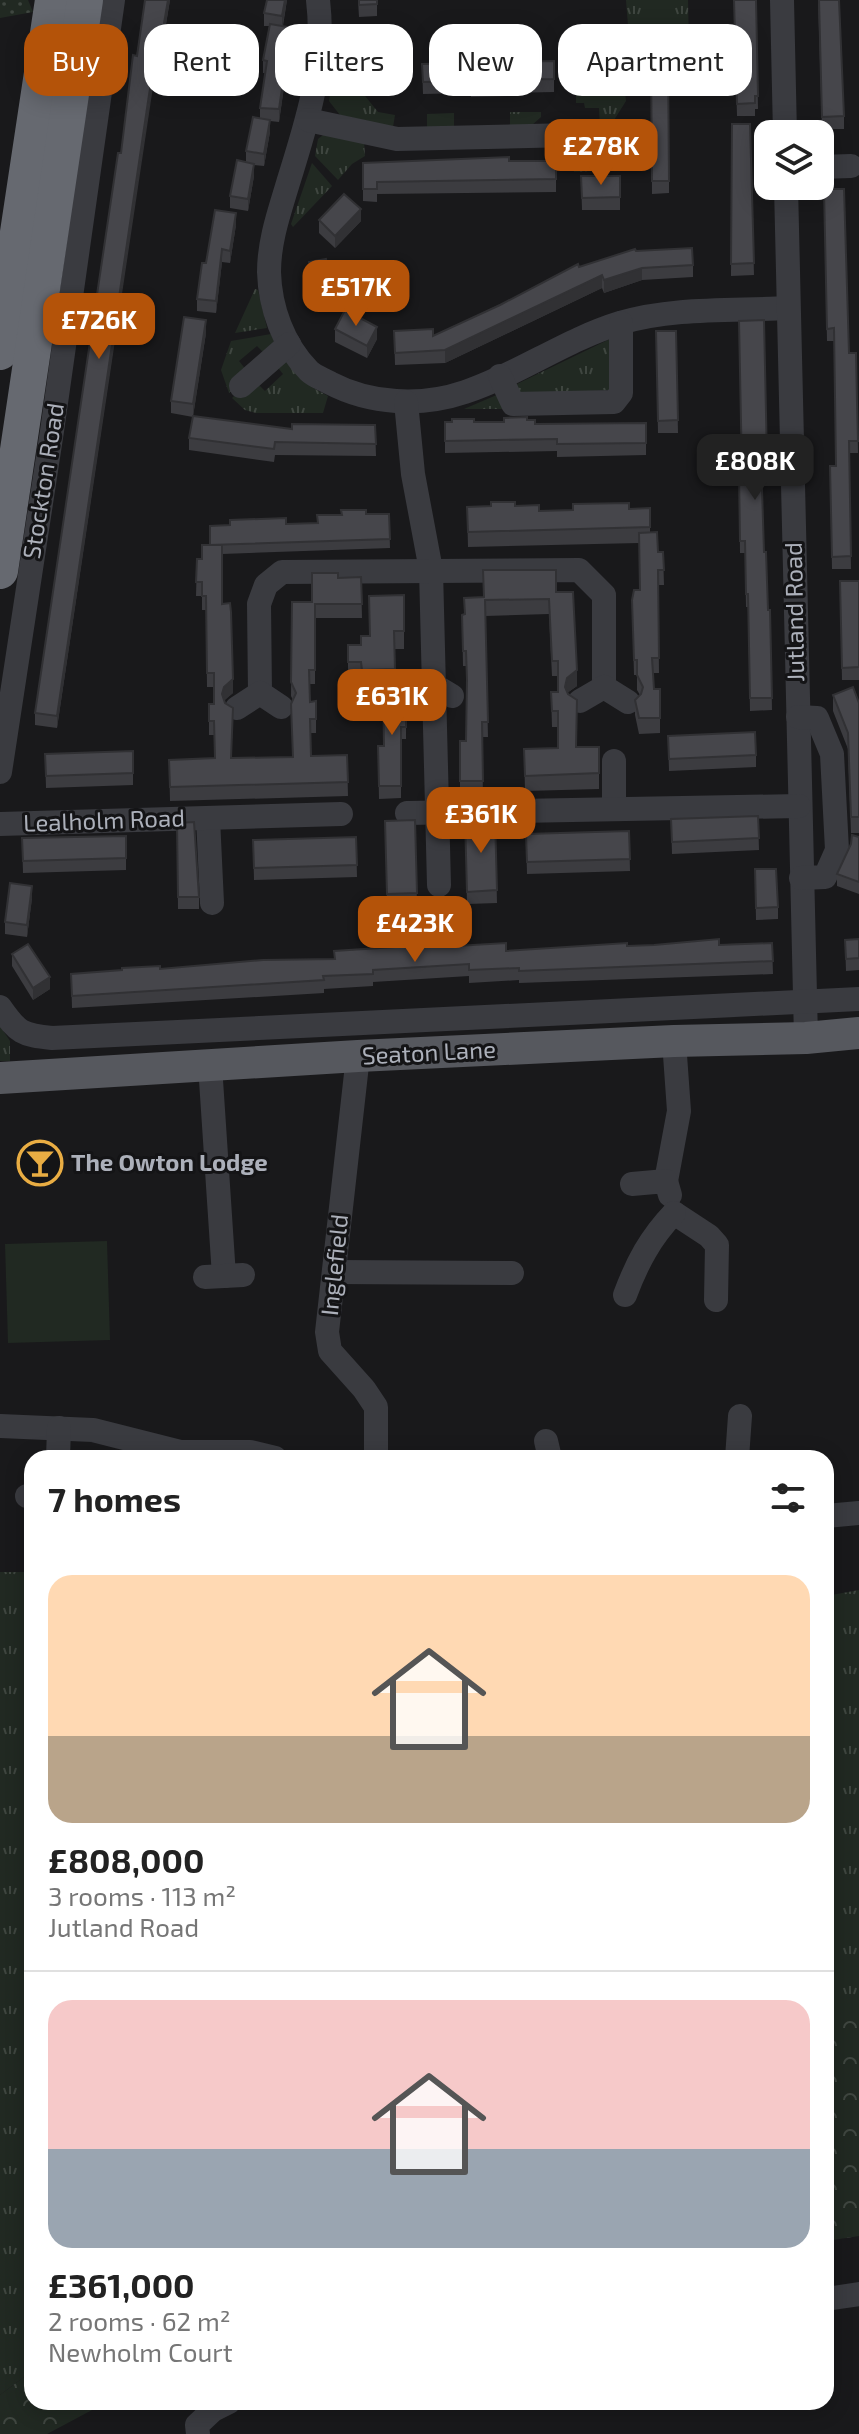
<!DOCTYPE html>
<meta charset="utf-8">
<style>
:root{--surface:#fff;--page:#f2f2f2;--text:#222;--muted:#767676;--line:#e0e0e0;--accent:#b45309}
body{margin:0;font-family:"Exo 2",sans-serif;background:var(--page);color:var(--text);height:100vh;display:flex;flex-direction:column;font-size:30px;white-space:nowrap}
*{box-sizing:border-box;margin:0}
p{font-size:26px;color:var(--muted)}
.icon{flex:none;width:44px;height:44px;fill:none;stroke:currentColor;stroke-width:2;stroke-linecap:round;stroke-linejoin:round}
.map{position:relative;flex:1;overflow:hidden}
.details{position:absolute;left:24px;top:1450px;width:810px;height:960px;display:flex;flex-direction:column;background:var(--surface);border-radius:24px;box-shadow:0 4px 20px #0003}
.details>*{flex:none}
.top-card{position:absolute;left:24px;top:24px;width:812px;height:72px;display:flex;gap:16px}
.fabs{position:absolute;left:754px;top:120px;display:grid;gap:16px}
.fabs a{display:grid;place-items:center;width:80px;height:80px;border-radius:16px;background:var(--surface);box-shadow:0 4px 20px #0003;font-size:40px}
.price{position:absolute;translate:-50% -68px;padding:0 18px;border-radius:16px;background:var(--accent);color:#fff;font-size:26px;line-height:52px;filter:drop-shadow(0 2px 4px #0008)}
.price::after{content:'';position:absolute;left:50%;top:48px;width:24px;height:18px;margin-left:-12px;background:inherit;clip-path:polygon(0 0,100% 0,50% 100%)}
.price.active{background:#222;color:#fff}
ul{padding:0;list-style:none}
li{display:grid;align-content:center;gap:16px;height:424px;padding:0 24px}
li+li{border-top:2px solid var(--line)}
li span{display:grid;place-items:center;height:248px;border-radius:24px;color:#555}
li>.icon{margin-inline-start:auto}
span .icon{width:144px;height:144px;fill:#fffc;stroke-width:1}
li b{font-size:34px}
h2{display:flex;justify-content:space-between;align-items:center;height:96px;padding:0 24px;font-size:34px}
.pill{padding:0 28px;border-radius:24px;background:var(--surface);box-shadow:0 4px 20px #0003;font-size:28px;line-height:72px}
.pill.active{background:var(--accent);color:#fff}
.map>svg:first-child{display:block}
</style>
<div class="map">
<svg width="859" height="2434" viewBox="0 0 859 2434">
<defs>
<pattern id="grass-tufts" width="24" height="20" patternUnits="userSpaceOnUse" patternTransform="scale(2)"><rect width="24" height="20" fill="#212922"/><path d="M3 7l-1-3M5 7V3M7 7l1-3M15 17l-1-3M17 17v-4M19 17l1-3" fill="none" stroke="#3f4640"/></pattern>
<pattern id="forest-crowns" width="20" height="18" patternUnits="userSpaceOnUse" patternTransform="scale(2)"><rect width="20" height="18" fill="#212922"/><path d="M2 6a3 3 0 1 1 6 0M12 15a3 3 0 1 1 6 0" fill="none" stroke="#3f4640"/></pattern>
<pattern id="park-dots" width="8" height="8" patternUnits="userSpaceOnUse" patternTransform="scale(2)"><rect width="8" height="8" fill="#212922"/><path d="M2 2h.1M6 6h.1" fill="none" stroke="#3f4640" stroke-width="1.8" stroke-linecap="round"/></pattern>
</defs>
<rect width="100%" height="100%" fill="#19191b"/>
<g fill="url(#grass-tufts)">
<polygon points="626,0 688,0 689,48 630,50"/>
<polygon points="336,60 378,112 395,115 393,127 340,115 329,101"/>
<polygon points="576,93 625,93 626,101 609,128 600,128 599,108 585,108 584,103 576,103"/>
<polygon points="510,112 541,112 541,117 532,125 510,125"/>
<polygon points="454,113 454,127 427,127 427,114"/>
<polygon points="609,130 627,158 627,169 574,172 573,161 586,160 586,155 600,154 600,131"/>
<polygon points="323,135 364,141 365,156 352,164 338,180 315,156 318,139"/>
<polygon points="312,163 332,186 293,227 291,224"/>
<polygon points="255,289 258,290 267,328 235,333"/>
<polygon points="271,334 275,344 266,355 257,346 239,361 247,371 239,384 229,393 221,370 231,341"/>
<polygon points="614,337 615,390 520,394 515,385"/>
<polygon points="287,361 315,389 328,396 323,413 256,413 245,410 232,398 243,387 256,382 265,391 283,374 275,364"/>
<polygon points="499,394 511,409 464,409"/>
<polygon points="0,1026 10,1041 10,1061 0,1061"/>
<polygon points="0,1572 32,1572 32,2371 0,2395"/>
<polygon points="859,1590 859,2014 826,2014 826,1596"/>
</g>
<g fill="url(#forest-crowns)">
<polygon points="826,2014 859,2014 859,2236 826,2241"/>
<polygon points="32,2371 32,2402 107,2402 47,2434 0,2434 0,2395"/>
</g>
<polygon fill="url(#park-dots)" points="0,0 28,0 33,12 0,18"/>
<polygon fill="#212922" points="107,1241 110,1340 8,1343 5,1244"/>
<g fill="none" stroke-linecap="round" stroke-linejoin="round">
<g stroke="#3a3b40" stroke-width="24">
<path d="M 318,0 C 326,67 307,121 288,183 C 279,213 269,241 269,272 C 270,307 283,345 309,371 C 314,376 323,379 330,383 C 370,404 421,407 465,392 C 519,374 565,340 620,323 C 673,307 733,311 788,308"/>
<polyline points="782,0 785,134"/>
<polyline points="308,120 397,139 572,135"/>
<polyline points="820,167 851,166"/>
<polyline points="786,186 806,1038"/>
<polyline points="500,376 513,404 614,402 621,393 621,323"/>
<polyline points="241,386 289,344"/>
<polyline points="406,402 413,474 431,570 439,885"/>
<polyline points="260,693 259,604 266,585 282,572 579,570 604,595 604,687"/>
<polyline points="412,697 432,684 452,696"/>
<polyline points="580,701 604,687 628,702"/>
<polyline points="237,708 260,693 281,707"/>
<polyline points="798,717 817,718 832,754 837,850 825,877 801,878"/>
<polyline points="614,761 614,809"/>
<polyline points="0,772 52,431 113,0"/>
<polyline points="517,811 799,806"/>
<polyline points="407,813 467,812"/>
<polyline points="208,818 212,903"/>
<polyline points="0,824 341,814"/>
<path d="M 0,1007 C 18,1033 22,1035 52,1038 L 859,999"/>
<polyline points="358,1056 327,1332 330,1351 364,1389 376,1407 376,1458"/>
<polyline points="210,1065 224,1276"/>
<polyline points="666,1181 679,1111 674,1041"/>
<polyline points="632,1184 666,1181 670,1195"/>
<polyline points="674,1213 709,1236 717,1245 716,1300"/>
<polyline points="334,1272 512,1273"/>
<polyline points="205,1277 243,1275"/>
<path d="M 625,1295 C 637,1263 650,1238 674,1213"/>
<polyline points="0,1426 93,1430 180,1452 250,1452 275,1458"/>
<polyline points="546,1441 550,1458"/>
<polyline points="58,1458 59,1428"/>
<polyline points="737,1458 740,1416"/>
<polyline points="27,1496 32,1496"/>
<polyline points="826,1516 859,1513"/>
<polyline points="826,2299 859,2294"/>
<polyline points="198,2434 197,2425 213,2410 229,2402"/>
</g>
<polyline stroke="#56585e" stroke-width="32" points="0,1078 358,1056 674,1041 806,1038 859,1033"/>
<g stroke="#666970" stroke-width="36">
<polyline points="0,352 53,0"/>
<polyline points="0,571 85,0"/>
</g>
</g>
<g fill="#3c3c40">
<polygon points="145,0 170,0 162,48 159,47 149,107 57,728 35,725 35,713"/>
<polygon points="287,0 283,26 288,40 282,74 284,87 279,122 270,121 270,132 264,166 254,165 254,176 248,211 230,208 230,196 246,162 246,151 260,118 260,108 266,73 263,73 263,60 269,26 264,26 264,13"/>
<polygon points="358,0 377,0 377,16 359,17"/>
<polygon points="734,0 756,0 758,109 755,109 755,116 737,116"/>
<polygon points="818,0 844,116 844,129 822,129"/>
<polygon points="359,38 399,64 382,78 359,50"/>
<polygon points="625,40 625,74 580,75 580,41"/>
<polygon points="651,55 669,181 669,193 652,194"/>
<polygon points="554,61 554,92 508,93 508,96 471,97 470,93 423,94 422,64"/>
<polygon points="732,124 750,124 754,275 731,276"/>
<polygon points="556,161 556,192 377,194 377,202 363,201 363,163"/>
<polygon points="581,176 620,176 620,210 582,210"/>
<polygon points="824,189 857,402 858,453 849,453 851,569 832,569 830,466 836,466 834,341 827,341"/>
<polygon points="319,220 361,221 335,248 319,233"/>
<polygon points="236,225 230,263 222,262 216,313 197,311 197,299 206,263"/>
<polygon points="636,251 693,265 693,277 642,280 604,293 602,288 445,363 395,365 394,331 433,336 579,267"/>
<polygon points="309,262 332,294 332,306 315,309 309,275"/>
<polygon points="764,320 767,473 762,473 764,552 768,610 770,610 772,710 750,711 748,607 746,607 745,553 740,553 739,473 742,473"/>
<polygon points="335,329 377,339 367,358 335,342"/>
<polygon points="656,331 676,331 678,433 658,433"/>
<polygon points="206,333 193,416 292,429 375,425 376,456 275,455 274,462 189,450 189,438 193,417 171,413 171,401"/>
<polygon points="527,420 535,424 646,423 646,455 557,457 557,451 445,453 445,422 504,422"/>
<polygon points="515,506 539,511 629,509 650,527 650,532 658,552 663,552 664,585 658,585 659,673 653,673 654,689 660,689 660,733 639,734 635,715 635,700 640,695 637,690 637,675 634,675 632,600 640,590 639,543 468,547 467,507"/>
<polygon points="366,514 389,514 390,548 222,554 222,604 233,693 224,700 233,722 231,758 293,757 291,718 291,704 293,700 291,696 292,602 312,602 338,578 361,577 362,618 315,618 315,684 310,684 310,702 316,701 316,733 310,733 311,756 347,755 348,796 170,801 169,760 215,758 214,735 209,735 209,718 214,704 214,687 207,687 206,610 202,610 202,596 196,596 197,559 202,559 210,545 286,524 318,523"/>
<polygon points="840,581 859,581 859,680 842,680"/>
<polygon points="556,592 577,686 567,693 576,747 599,747 599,789 525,791 524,749 558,748 558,727 552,727 551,692 558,692 558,676 552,676 549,614 485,616 488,737 482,737 483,796 460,797 460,741 466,741 467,692 466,666 463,666 462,615 464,615 483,597"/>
<polygon points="404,595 404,649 395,649 395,684 399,692 406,698 406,739 401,739 401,798 379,799 378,746 384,746 383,688 362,688 361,680 348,680 348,645 361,645"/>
<polygon points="833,695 859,703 859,833 851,833 848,749 833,711"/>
<polygon points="668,736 756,755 756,767 669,771"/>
<polygon points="133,751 133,785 46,788 45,754"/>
<polygon points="758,816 759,850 672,854 671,819"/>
<polygon points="465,818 495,818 497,903 467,904"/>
<polygon points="415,820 417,905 387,906 385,821"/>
<polygon points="177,823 199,897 199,909 178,909"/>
<polygon points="629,831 630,871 527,874 526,834"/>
<polygon points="356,837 357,877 254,880 253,840"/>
<polygon points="859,837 859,894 837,886 837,874"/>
<polygon points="22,838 126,858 126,870 23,873"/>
<polygon points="755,869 778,907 778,919 756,920"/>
<polygon points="32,898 27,937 5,934 5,922"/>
<polygon points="859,939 859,970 846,971 845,940"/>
<polygon points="772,943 773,974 519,983 519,980 469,983 469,976 373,982 373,986 324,989 324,993 72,1008 71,974 334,959 456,946 506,951 627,946"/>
<polygon points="12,954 50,989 33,1000 12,966"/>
</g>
<g fill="#313134">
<polygon points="168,0 170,0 162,48 162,35"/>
<polygon points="285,0 287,0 282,29 282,16"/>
<polygon points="288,27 288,40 279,86 279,74"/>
<polygon points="159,35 159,47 57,728 57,716"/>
<polygon points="399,51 399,64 382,78 382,66"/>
<polygon points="284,75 284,87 279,122 279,109"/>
<polygon points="270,120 270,132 264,166 264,154"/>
<polygon points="254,164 254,176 248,211 248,199"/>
<polygon points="361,209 361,221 335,248 335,236"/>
<polygon points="236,213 236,225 230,263 230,251"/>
<polygon points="222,249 222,262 216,313 216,301"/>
<polygon points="642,268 642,280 604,293 604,280"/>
<polygon points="602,275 602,288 445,363 445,350"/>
<polygon points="206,320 206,333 193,417 193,404"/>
<polygon points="377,327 377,339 367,358 367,346"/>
<polygon points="577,670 577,686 567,693 565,687 567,678"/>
<polygon points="233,679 233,693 224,701 222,694 224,687"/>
<polygon points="32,886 32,898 27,937 27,925"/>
<polygon points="50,977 50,989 33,1000 33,988"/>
</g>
<g fill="#46464b" stroke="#313134" stroke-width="2">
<polygon points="145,0 168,0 162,35 159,35 149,95 57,716 35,713 118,153 121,153 133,55 137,56"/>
<polygon points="267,0 285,0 282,16 264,13"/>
<polygon points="359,0 377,0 377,4 359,5"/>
<polygon points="734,0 756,0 758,96 755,96 755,103 737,104"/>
<polygon points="819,0 839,0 844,116 822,117"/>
<polygon points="270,24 288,27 279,74 284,75 279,109 260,108 267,61 263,60"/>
<polygon points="375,25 399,51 382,66 359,38"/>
<polygon points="625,40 625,62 580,62 580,41"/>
<polygon points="651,55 668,55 669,181 652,181"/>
<polygon points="554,61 554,79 508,80 508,83 471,84 470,81 423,82 422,64"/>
<polygon points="253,117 270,120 264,154 246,151"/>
<polygon points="732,124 750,124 754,263 731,264"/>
<polygon points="509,157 509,161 556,161 556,179 377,182 377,189 363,189 363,163"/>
<polygon points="237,160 254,164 248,199 230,196"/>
<polygon points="581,176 620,176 620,197 582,198"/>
<polygon points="824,189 844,189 849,353 856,353 857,402 858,441 849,441 851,556 832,557 830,466 836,466 834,328 827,329"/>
<polygon points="344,194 361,209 335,236 319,220"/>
<polygon points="215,210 236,213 230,251 222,249 216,301 197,299 202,263 206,263"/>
<polygon points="692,248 693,265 642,268 604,280 602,275 445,350 395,353 394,331 433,329 433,336 500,305 578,264 579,267 635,249 636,251"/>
<polygon points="326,259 332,294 315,297 309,262"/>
<polygon points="345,310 377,327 367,346 335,329"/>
<polygon points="184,317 206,320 193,404 171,401"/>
<polygon points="764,320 767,460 762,461 762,489 764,552 766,552 768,610 770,610 772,698 750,698 748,594 746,594 745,541 740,541 739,473 742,473 739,321"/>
<polygon points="656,331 676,331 678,420 658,421"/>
<polygon points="193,416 292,429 292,424 375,425 376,444 275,442 274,449 189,438"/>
<polygon points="527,417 527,420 535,420 535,424 646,423 646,443 557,444 557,439 445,441 445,422 452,422 452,419 474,419 474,422 504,422 504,418"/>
<polygon points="491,502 515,502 515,506 539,505 539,511 573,510 573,504 629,503 629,509 650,508 650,527 468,532 467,507 491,506"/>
<polygon points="341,510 366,510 366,514 389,514 390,539 210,545 210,526 230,525 230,520 286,518 286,524 318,523 317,515 342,515"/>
<polygon points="657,532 658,552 663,552 664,570 658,570 659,658 652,658 654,689 660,689 660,718 639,718 635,700 641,694 643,687 637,675 637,660 634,660 632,600 634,590 640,590 639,533"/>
<polygon points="202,545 222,545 222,604 230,603 231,612 233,679 224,687 222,694 225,703 233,708 231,758 293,757 291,704 296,693 291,682 292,602 312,602 312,573 338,573 338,578 361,577 362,604 315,604 315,670 309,670 310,702 316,701 316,719 310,719 311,756 347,755 348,782 170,787 169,760 215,758 214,721 209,721 209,704 214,704 214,673 207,673 206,596 202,596 202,582 196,582 197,559 202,559"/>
<polygon points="483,570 556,570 556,592 573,592 577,670 567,678 565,687 568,694 577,700 576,747 599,747 599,773 525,776 524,749 558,748 558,711 552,711 551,692 558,692 558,661 552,661 549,599 485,600 488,722 482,722 483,781 460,781 460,741 466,741 467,680 466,651 463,651 462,615 465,614 464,598 484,597"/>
<polygon points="840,581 859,581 859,667 842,668"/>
<polygon points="404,595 404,631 394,631 395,669 362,670 361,662 348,662 348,645 361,645 361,636 370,636 369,596"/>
<polygon points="383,684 397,684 399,692 406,698 406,727 401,727 401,786 379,786 378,746 384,746"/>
<polygon points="853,687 859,703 859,817 851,817 848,733 833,695"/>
<polygon points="755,732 756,755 669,759 668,736"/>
<polygon points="133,751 133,773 46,776 45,754"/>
<polygon points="758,816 759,838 672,842 671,819"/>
<polygon points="465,818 495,818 497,890 467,892"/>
<polygon points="415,820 417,893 387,894 385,821"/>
<polygon points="194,822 199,897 178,897 177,823"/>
<polygon points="629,831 630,859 527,862 526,834"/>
<polygon points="852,835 859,837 859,882 837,874 851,844"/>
<polygon points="126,836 126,858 23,861 22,838"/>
<polygon points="356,837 357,865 254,868 253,840"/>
<polygon points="755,869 776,869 778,907 756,908"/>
<polygon points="10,883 32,886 27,925 5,922"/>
<polygon points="719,939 719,945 772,943 773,961 519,971 519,968 469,970 469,964 373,970 373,974 323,976 324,980 72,996 71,974 122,970 122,968 160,966 160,969 263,960 335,959 334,951 456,943 456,946 506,943 506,951 627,943 627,946 654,945"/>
<polygon points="859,939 859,958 846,959 845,940"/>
<polygon points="28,944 50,977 33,988 12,954"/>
</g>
<defs>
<g id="bar-ring" transform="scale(2.3)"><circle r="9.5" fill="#141416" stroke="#e9ad43" stroke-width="1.5"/><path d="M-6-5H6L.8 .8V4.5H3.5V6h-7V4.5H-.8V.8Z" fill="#e9ad43"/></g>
</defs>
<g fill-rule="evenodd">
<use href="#bar-ring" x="40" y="1163"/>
</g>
<g text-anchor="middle" stroke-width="6" stroke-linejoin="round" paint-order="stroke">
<g font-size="24" fill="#acb0ba" stroke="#141416">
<text transform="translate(44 481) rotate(-81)" y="8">Stockton Road</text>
<text transform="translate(795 612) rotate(-91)" y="8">Jutland Road</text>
<text transform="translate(104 821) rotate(-2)" y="8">Lealholm Road</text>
<text transform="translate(429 1053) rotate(-3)" y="8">Seaton Lane</text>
<text transform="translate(335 1265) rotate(-84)" y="8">Inglefield</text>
</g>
<g font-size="24" font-weight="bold" fill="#acb0ba" stroke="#141416" text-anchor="start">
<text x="71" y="1171">The Owton Lodge</text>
</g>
</g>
</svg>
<div class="fabs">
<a><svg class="icon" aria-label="layers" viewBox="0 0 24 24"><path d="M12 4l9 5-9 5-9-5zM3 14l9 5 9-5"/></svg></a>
</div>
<b class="price" style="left:601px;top:187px">£278K</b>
<b class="price" style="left:356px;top:328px">£517K</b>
<b class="price" style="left:99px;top:361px">£726K</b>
<b class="price active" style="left:755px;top:502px">£808K</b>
<b class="price" style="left:392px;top:737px">£631K</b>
<b class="price" style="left:481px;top:855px">£361K</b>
<b class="price" style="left:415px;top:964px">£423K</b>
<div class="top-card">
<a class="pill active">Buy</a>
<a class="pill">Rent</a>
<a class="pill">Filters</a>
<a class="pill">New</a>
<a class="pill">Apartment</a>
</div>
<section class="details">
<h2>7 homes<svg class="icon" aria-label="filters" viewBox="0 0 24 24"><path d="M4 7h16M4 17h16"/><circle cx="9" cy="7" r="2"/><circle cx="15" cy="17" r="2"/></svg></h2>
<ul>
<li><span style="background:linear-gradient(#ffd9b3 65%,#b9a48a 0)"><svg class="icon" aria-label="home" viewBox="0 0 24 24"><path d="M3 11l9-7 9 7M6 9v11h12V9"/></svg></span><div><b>£808,000</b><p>3 rooms · 113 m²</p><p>Jutland Road</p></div></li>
<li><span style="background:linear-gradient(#f6c9c9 60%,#9aa5b1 0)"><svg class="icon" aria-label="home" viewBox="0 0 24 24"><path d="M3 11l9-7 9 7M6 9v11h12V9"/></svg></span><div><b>£361,000</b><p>2 rooms · 62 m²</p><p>Newholm Court</p></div></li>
</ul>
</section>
</div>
